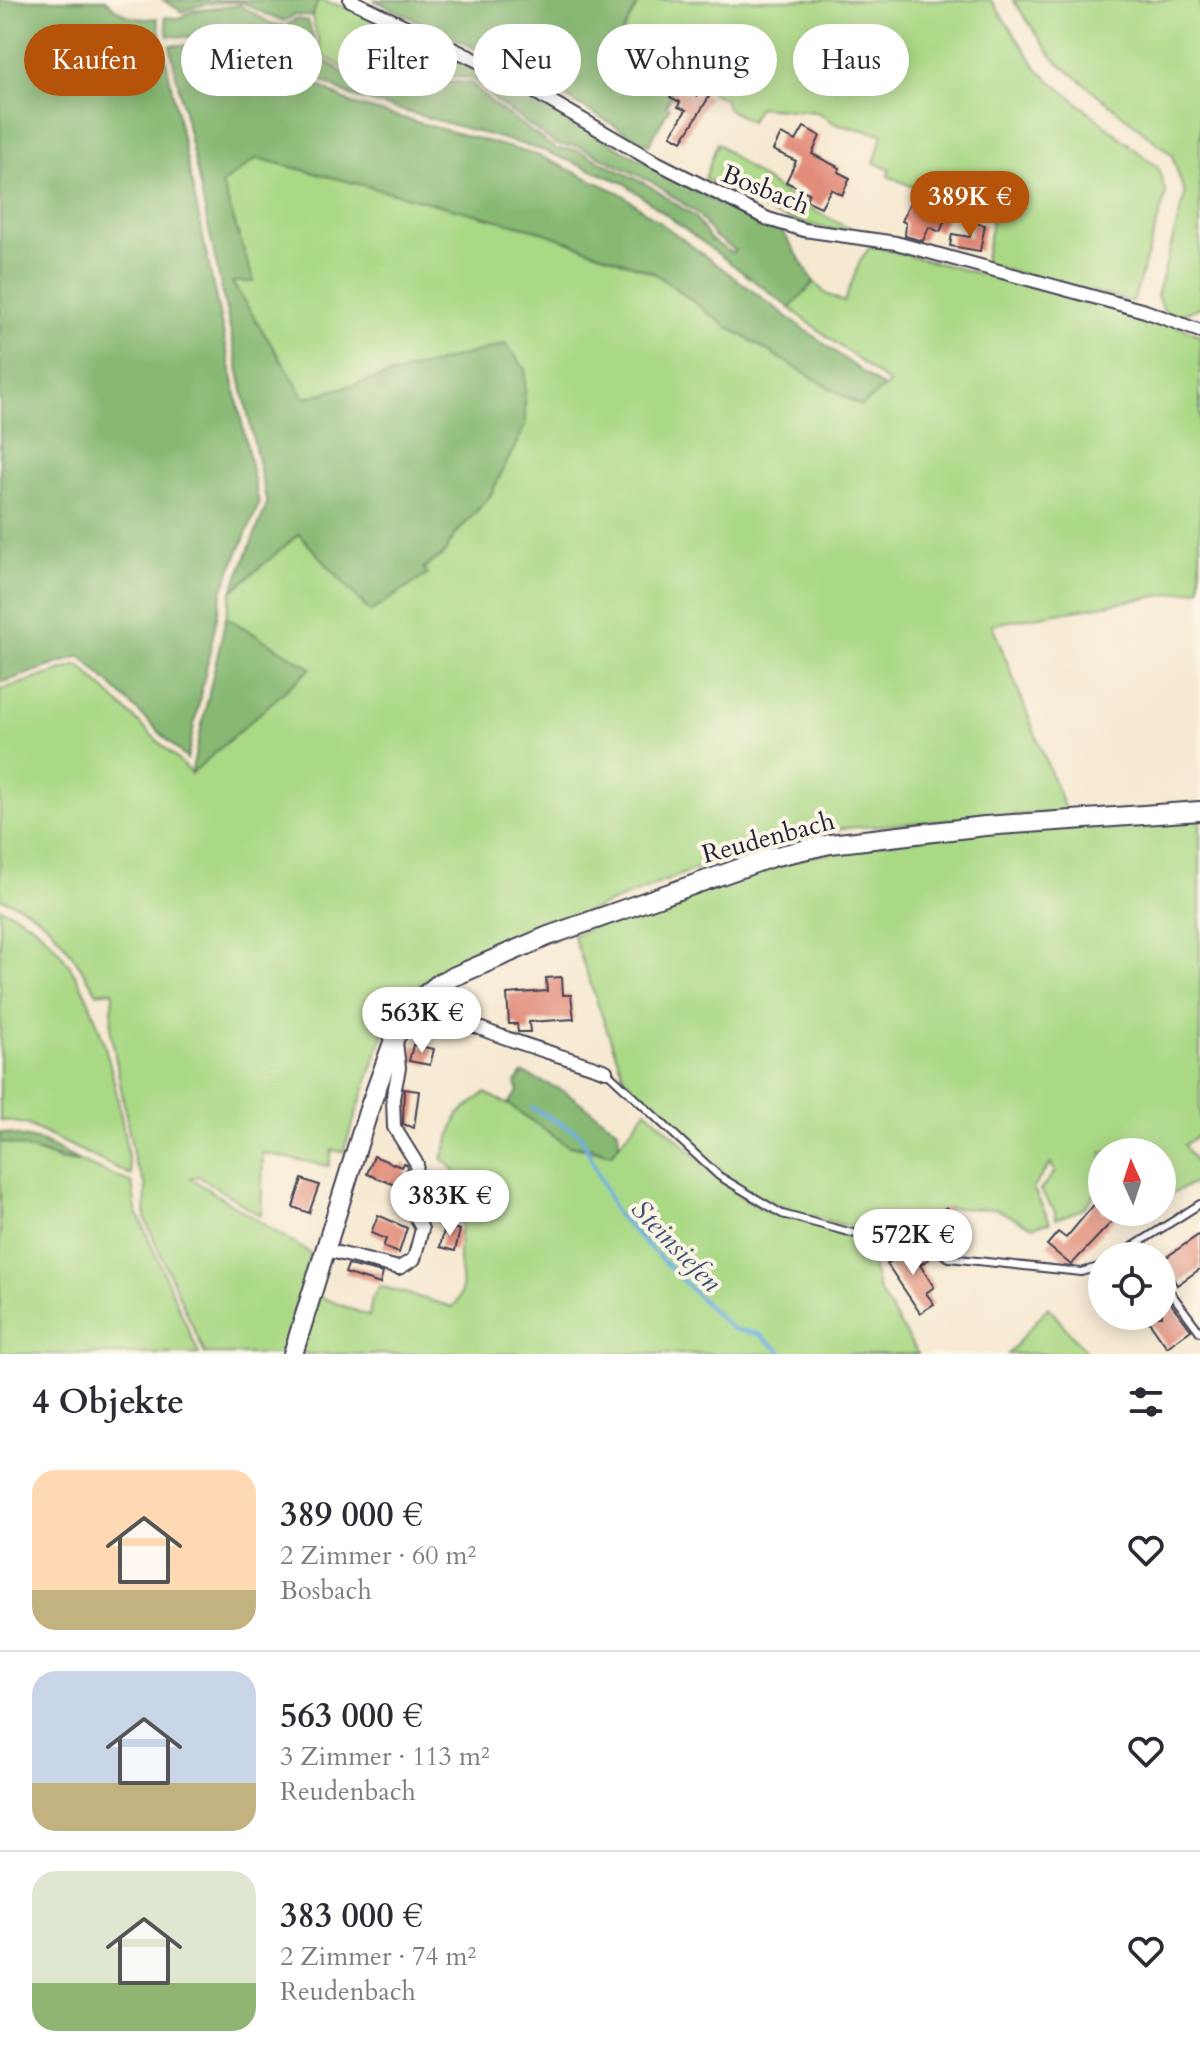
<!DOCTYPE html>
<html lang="de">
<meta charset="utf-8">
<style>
:root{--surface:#fff;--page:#f2f2f3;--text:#2b2b33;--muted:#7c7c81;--line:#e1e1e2;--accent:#b45309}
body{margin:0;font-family:Cardo,serif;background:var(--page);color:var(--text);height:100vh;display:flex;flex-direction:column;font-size:30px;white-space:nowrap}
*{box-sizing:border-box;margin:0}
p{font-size:26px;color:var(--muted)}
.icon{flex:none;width:44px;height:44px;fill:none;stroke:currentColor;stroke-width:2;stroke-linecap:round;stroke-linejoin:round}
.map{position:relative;height:1354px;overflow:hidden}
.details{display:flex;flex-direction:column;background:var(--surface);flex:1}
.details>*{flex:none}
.guide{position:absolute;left:24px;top:24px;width:1152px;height:72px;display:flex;gap:16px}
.needle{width:52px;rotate:357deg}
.controls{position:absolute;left:1088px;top:1138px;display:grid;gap:16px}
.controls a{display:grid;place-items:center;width:88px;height:88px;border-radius:50%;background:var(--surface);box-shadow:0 4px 20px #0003;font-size:40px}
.price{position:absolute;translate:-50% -68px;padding:0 18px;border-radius:28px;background:#fff;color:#222;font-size:26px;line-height:52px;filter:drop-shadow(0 2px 4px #0008)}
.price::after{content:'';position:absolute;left:50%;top:48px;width:24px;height:18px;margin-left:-12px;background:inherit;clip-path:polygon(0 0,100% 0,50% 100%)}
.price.current{background:var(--accent);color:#fff}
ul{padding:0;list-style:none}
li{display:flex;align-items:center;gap:24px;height:200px;padding:0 32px}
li+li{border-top:2px solid var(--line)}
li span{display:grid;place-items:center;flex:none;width:224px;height:160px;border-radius:24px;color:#555}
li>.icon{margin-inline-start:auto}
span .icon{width:96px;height:96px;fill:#fffc;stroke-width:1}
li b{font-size:34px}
h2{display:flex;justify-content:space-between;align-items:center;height:96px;padding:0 32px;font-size:34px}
.pill{padding:0 28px;border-radius:36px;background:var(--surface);box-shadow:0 4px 20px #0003;font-size:28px;line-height:72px}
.pill.current{background:var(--accent);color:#fff}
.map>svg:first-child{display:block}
</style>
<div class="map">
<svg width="1200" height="1354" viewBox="0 0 1200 1354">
<rect width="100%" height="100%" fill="#fcf5e5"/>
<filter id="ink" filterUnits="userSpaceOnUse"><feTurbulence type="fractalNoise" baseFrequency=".0125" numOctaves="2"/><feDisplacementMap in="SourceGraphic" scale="16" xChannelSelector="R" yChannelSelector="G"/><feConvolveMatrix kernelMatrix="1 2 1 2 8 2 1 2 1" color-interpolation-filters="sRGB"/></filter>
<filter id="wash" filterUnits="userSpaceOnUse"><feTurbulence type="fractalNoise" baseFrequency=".006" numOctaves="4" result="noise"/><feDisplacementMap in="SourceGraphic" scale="32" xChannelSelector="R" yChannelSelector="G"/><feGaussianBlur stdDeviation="1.8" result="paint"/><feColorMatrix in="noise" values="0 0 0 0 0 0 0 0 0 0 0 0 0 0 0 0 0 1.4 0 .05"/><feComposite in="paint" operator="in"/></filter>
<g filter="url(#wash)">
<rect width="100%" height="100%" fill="#f6e9d1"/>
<g fill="#aad986" stroke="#667e60" stroke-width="2">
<polygon points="318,0 356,10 384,24 381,33 417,71 394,93 365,88 338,64 323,56 312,17"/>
<polygon points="640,0 991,0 1040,72 1158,168 1166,194 1133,302 984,264 992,221 888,176 890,169 874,163 883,134 838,125 817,112 758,107 750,122 727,108 724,98 612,52"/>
<polygon points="1013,0 1200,0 1200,307 1179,316 1165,312 1157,296 1185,195 1172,155 1054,59"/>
<path d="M 717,143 C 761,182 808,209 861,234 L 805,224 L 771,213 L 705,179 Z"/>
<path d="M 257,158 L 537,230 L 656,274 L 726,326 L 860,406 L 890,384 L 790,308 L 814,282 L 826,294 L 844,302 L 861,259 L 871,246 L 1163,321 L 1200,335 L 1200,589 L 992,624 L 1066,812 L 844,828 L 759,844 L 437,971 L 404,998 L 383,1035 L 343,1152 L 332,1150 L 329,1166 L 263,1153 L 261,1216 L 198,1176 L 190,1178 L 311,1254 L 281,1354 L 205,1354 L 145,1219 L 146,1185 L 135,1164 L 111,1033 L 113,991 L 97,993 C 71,953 50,911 0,899 L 0,690 L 79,665 L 191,773 L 310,668 L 226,617 L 232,591 L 299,533 L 370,612 L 427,574 L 423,569 L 443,555 L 455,535 L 490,496 L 525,426 L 506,345 L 305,398 L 231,282 L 253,281 L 222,184 Z"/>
<path d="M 1200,817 L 1200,1134 L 1184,1145 L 1200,1169 L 1200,1181 L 1162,1197 L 1162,1152 L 1102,1152 L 1102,1192 L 1099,1189 L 1083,1209 L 1056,1219 L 1055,1212 L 1040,1190 L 1055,1172 L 1051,1163 L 1033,1188 L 1050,1222 L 1033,1227 L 996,1209 L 947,1208 L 903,1234 L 873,1234 L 785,1208 L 744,1189 L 707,1159 L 624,1077 L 573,935 C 620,917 667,897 715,882 C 871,832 1038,826 1200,817 Z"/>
<path d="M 0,908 C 98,943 116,1086 131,1175 L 26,1124 L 0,1120 Z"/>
<path d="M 485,1093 L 508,1104 L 568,1146 L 612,1154 L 646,1110 L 737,1194 L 757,1207 L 865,1240 L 879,1291 L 918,1354 L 300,1354 L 318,1296 L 369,1316 L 372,1298 L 380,1286 L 453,1307 C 467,1290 460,1280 459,1259 C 457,1226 477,1181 442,1159 L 458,1115 Z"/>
<polygon points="0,1142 22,1145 60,1161 81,1162 132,1183 136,1210 199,1354 0,1354"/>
<polygon points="1048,1307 1088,1354 1008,1354"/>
</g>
<g fill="#87b973" stroke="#546e57" stroke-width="2">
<path d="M 0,0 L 105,0 C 122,15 135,22 157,18 L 259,504 L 223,588 L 187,759 L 81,656 L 0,683 Z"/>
<path d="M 163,0 L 318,0 L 312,17 L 294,15 L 285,21 C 268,18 259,10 244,3 C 231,0 195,4 183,12 Z"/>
<polygon points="374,0 640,0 612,52 678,79 666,106 669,108 649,145 504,62"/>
<polygon points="240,5 270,23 286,26 295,19 308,21 320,59 336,67 363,92 396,97 419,75 446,82 471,83 494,105 556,149 577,150 650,186 695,217 711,240 732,253 735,250 714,236 698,214 652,182 578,146 557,145 497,102 473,79 417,71 381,33 384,24 495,78 739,215 781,229 814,282 790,308 624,183 542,150 351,96 245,39 168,36 165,17 180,18 192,11"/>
<polygon points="170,45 245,45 352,104 540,156 620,193 884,388 861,406 726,326 656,274 537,230 257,158 222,184 254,282 232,282 305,398 506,344 525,369 525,426 490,496 455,535 443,555 423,568 428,574 370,612 299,534 232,591 267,504"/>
<polygon points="226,617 311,668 191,774"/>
<polygon points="523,1073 566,1092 618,1130 619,1144 612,1154 589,1147 568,1146 508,1104 518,1091 516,1083"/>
<path d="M 0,1132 L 41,1141 L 81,1162 C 52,1160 29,1146 0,1142 Z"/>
</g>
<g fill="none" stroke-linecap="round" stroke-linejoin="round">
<polyline stroke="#70afe3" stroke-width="4" points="532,1108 580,1134 617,1215 719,1317 733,1329 759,1334 784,1354"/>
</g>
<g id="blocks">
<g fill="#e28c7a">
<polygon points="675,86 697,96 699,92 709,97 682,141 671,135 686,110 678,107 680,102 670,97"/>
<polygon points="804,127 820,136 812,154 840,168 838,172 850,178 842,195 831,189 821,207 806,200 809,193 786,182 796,161 773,150 781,134 796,141"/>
<polygon points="911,200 947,215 940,232 929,227 923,241 905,236 906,223 902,221"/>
<polygon points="973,223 985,225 980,251 950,246 952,234 970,237"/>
<polygon points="562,977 563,995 571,995 574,1019 529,1022 530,1032 518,1032 517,1024 509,1024 507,994 547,991 546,978"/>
<polygon points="413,1045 434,1049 430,1065 409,1061"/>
<polygon points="404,1089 419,1091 414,1128 403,1124"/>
<polygon points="374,1156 401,1167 403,1163 407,1165 403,1199 400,1197 403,1188 367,1174"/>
<polygon points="425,1172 444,1179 432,1210 420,1205"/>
<polygon points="302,1179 319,1185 309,1213 293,1207"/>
<polygon points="1102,1195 1102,1212 1121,1212 1071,1265 1047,1245 1058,1232 1066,1238"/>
<polygon points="947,1207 954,1220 922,1236 915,1225"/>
<polygon points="378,1215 407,1228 399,1253 383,1247 386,1239 371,1233"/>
<polygon points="445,1226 460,1230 455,1251 440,1247"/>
<polygon points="1200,1234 1200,1269 1177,1285 1162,1260"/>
<polygon points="912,1247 922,1248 929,1259 920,1265 934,1287 926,1293 934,1304 920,1313 887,1264"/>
<polygon points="348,1265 383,1273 380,1284 345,1273"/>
<polygon points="1162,1292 1191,1330 1167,1347 1145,1316 1162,1316"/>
</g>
</g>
</g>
<g filter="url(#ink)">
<use href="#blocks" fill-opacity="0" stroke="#424052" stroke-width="2"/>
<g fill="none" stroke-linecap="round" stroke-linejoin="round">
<g stroke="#424052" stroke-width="10">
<g id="lane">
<polyline points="606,1071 719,1176 782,1214 871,1238 923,1242 949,1258 1081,1272 1102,1266"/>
<polyline points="1136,1245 1144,1256"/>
<polyline points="1118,1256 1200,1204"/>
<polyline points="1162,1281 1200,1332"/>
</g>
</g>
<g stroke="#424052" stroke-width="16">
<g id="street">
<polyline points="350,0 499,71 648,158 768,219 804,230 896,243 1145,311 1200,331"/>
<path d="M 420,999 C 478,1034 543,1049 606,1071"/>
<polyline points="326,1250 399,1268 414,1259 422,1229 411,1206 417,1164 394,1127 393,1098 399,1068 396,1042"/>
</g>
</g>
<g stroke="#424052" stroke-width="22">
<polyline id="secondary" points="293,1354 369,1109 395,1037 420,999 441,982 548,936 772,857 830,844 985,826 1200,811"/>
</g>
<use href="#lane" stroke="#fff" stroke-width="6"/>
<use href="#street" stroke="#fff" stroke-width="12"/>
<use href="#secondary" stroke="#fff" stroke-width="18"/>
</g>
</g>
<g text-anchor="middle" stroke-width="8" stroke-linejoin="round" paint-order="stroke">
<g font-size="26" fill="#22223b" stroke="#fcf5e5">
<text transform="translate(766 189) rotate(22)" y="9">Bosbach</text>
<text transform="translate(768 837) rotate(-15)" y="9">Reudenbach</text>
</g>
<g font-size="28" font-style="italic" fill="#3d5376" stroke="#fcf5e5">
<text transform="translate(677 1245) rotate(46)" y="10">Steinsiefen</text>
</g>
</g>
</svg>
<div class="controls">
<a><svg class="needle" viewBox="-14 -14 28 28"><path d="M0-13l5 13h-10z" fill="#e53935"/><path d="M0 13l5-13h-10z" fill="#7c7c81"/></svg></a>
<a><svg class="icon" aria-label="locate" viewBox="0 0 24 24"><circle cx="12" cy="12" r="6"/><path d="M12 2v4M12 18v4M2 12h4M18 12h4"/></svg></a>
</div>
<b class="price current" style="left:970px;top:239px">389K €</b>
<b class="price" style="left:422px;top:1055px">563K €</b>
<b class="price" style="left:450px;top:1238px">383K €</b>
<b class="price" style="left:913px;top:1277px">572K €</b>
<div class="guide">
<a class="pill current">Kaufen</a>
<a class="pill">Mieten</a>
<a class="pill">Filter</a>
<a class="pill">Neu</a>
<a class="pill">Wohnung</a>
<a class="pill">Haus</a>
</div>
</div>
<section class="details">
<h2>4 Objekte<svg class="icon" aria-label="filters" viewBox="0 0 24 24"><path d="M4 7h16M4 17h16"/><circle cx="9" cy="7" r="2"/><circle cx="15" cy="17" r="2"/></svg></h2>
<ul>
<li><span style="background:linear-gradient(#ffd9b3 75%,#c2b280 0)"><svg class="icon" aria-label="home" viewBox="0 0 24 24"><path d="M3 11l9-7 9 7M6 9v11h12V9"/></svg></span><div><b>389 000 €</b><p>2 Zimmer · 60 m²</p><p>Bosbach</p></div><svg class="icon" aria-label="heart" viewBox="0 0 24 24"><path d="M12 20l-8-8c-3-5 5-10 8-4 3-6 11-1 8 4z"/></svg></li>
<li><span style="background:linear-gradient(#c9d6e8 70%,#c2b280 0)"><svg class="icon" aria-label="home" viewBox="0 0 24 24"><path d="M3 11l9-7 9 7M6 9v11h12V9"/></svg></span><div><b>563 000 €</b><p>3 Zimmer · 113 m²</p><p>Reudenbach</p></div><svg class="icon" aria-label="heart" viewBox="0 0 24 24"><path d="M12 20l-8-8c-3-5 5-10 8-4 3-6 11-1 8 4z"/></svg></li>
<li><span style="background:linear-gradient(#dfe7d0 70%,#8fb573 0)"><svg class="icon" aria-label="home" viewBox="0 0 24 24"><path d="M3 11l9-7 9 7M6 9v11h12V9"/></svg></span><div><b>383 000 €</b><p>2 Zimmer · 74 m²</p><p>Reudenbach</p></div><svg class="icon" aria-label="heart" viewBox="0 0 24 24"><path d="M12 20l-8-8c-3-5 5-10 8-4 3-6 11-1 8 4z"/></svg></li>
</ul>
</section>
